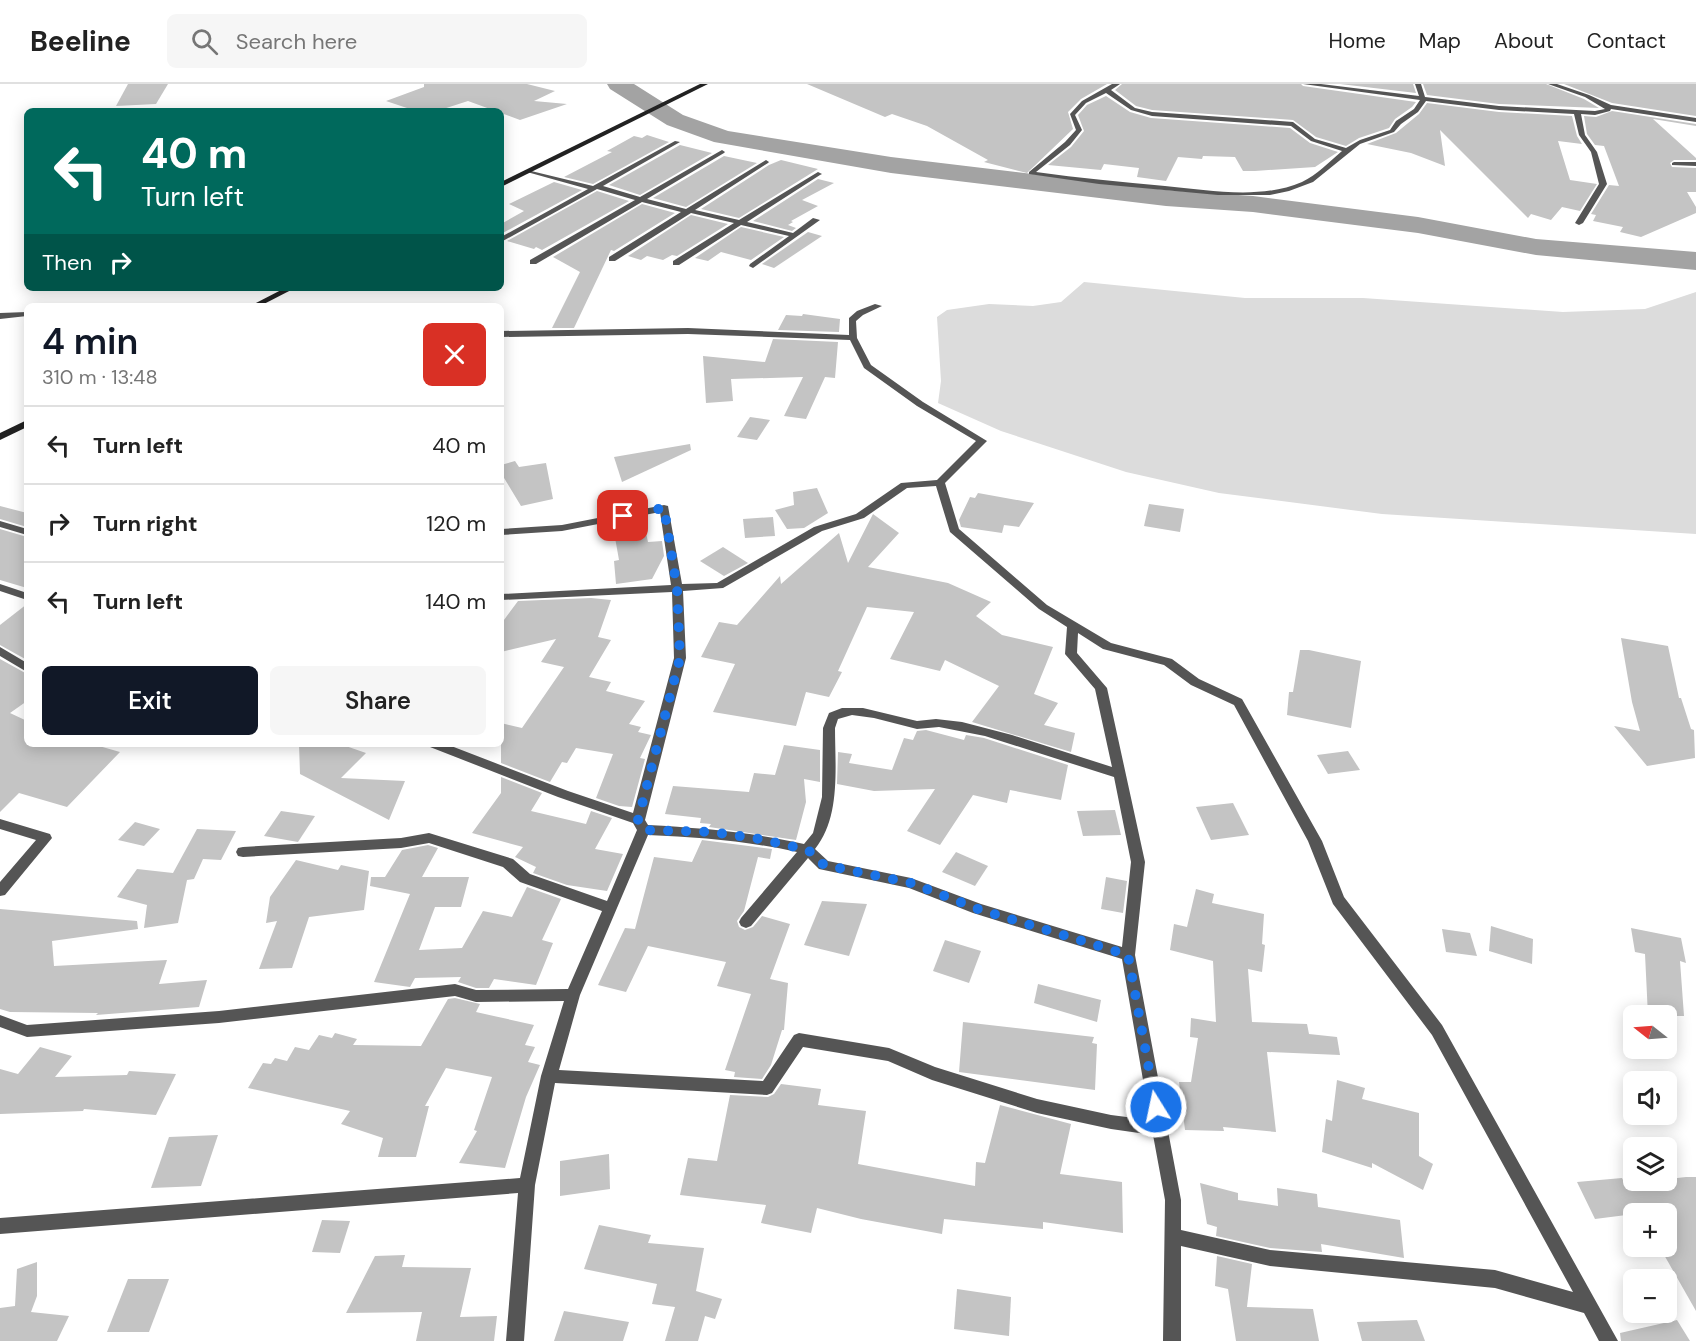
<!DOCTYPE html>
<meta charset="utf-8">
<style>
body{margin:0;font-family:"DM Sans",sans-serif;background:#f6f6f6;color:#222;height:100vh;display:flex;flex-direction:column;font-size:22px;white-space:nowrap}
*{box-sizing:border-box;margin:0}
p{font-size:20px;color:#767676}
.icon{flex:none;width:33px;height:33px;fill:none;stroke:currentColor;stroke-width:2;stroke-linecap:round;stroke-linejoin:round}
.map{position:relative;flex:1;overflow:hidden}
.drawer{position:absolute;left:24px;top:219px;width:480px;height:444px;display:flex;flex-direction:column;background:#fff;border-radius:9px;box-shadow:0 3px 15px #0003}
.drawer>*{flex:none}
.top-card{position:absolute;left:24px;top:24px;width:480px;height:183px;border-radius:9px;box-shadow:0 3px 15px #0003;background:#00695c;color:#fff;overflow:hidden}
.needle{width:39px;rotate:287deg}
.tools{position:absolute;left:1623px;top:921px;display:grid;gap:12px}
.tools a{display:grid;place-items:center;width:54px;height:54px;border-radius:9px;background:#fff;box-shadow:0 3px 15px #0003;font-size:30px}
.pin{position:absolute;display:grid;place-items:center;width:51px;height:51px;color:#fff;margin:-26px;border-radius:12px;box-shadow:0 3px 9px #0006}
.me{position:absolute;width:66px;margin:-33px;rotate:350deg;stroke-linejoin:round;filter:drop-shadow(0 0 4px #0008)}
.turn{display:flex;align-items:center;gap:21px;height:126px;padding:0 18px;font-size:27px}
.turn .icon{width:78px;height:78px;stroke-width:2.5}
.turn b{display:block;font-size:42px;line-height:51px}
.then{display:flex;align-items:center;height:57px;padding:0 18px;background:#0003;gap:12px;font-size:22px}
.round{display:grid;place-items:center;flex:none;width:63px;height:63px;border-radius:9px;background:#f6f6f6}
.overview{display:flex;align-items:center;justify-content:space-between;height:102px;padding:0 18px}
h1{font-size:36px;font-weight:600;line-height:45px;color:#111827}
.action{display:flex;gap:12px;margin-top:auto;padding:12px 18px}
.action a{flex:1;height:69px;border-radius:9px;background:#111827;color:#fff;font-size:24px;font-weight:600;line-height:69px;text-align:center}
.action a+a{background:#f6f6f6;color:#222}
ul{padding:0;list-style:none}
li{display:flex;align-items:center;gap:18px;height:78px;padding:0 18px;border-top:2px solid #e0e0e0}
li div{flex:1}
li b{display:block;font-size:22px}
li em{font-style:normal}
header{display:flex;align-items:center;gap:36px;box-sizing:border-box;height:84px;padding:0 30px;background:#fff;border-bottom:2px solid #e0e0e0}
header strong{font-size:28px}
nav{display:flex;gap:33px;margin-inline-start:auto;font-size:21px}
.search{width:420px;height:54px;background:#f6f6f6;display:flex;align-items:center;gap:15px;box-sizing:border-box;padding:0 21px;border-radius:9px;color:#767676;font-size:22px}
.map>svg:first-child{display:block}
.green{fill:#dcdcdc}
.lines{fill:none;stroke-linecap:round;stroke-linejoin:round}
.river{fill:#a3a3a3;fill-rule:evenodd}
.building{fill:#c4c4c4}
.street{fill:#555;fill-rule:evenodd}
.secondary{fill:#222;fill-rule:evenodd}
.route{stroke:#1a73e8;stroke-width:10;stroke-dasharray:0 18}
</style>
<header>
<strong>Beeline</strong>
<div class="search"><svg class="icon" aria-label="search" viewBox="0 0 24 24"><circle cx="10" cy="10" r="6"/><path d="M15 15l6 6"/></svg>Search here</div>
<nav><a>Home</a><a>Map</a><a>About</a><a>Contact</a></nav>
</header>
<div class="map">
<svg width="1696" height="1257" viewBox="0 0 1696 1257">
<rect width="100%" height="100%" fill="#fff"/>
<polygon class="green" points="1084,198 1245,214 1363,214 1563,228 1645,225 1696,208 1696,450 1382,430 1219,409 1126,388 1001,347 938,319 941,297 937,233 947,226 989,220 1033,222 1061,218"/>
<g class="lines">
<polygon class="river" points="607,0 634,0 683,31 728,47 891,73 1166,106 1253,112 1418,133 1536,155 1696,168 1696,186 1536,171 1418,149 1253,128 1166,122 891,89 714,58 667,41 610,5"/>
</g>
<g class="building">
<polygon points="128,0 168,0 156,20 116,22"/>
<polygon points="424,0 527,0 555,7 534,17 567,20 520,36 468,17 437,27 416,27 386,17 424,3"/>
<polygon points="807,0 1107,0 1081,15 1068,28 1073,45 1027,89 984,78 988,76 927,42 892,30 885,33"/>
<polygon points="1122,0 1301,0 1303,2 1416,18 1412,23 1395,35 1389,44 1359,54 1346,62 1316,53 1293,36 1152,26 1136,22 1115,6"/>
<polygon points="1340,0 1413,0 1416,9"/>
<polygon points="1423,0 1546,0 1584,15 1599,24 1499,20 1427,11"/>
<polygon points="1564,0 1696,0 1696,32 1612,19"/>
<polygon points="1106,12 1130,28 1151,34 1290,44 1310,59 1338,68 1315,83 1255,87 1243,87 1235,73 1203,72 1202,75 1178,73 1166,97 1137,93 1139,84 1104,80 1101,86 1048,81 1071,63 1084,47 1078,31 1087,21"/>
<polygon points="1427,19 1499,28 1572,32 1577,52 1582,60 1558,57 1570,96 1597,100 1580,127 1562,123 1551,136 1531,130 1528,134 1440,46 1445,82 1411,69 1367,60 1396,49 1419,30"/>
<polygon points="1612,27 1696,40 1696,42 1653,35 1696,74 1696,76 1674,76 1670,79 1672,83 1696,84 1696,108 1687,108 1696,123 1696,129 1641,153 1620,148 1623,143 1593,137 1596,131 1591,130 1609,101 1619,102 1604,62 1595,61 1587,50 1584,32 1596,33"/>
<polygon points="647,51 669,58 593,100 564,93 612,68 607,67 634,52 642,54"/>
<polygon points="680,61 712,69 640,111 609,101"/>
<polygon points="724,72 757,79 686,123 653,114"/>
<polygon points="781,76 818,85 739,134 701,125 769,81"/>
<polygon points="818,95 834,99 802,116 818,122 791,137 793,138 788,141 796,144 792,147 753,137"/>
<polygon points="554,98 582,106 501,150 501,140 524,127 509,120"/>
<polygon points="597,107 629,117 542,166 536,163 534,165 507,157"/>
<polygon points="642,120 675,129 614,167 611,166 574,244 552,244 580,188 553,173"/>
<polygon points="691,131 728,140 677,172 672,171 663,176 647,172 641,176 628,172"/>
<polygon points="741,143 784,153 751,176 721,168 708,177 695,174"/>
<polygon points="808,148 822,152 774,184 762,180"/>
<polygon points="803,230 840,235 839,248 778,246 786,231 802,232"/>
<polygon points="773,255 838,258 835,294 825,293 806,335 784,332 803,293 731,295 733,317 706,319 703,272 765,278"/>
<polygon points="750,333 770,336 757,356 737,353"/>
<polygon points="690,360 691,366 622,398 614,373"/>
<polygon points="515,377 519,383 546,379 553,415 521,422 501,389 501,381"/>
<polygon points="817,404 828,429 804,444 787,445 775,426 794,421 793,408"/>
<polygon points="978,409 1034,419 1019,443 1004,441 1002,449 961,443 959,436 970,413 975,414"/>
<polygon points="1149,420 1184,425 1180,448 1144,442"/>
<polygon points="0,422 27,429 27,443 0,435"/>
<polygon points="873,430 899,449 868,483 948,499 991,518 976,532 1002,551 1053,563 1034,610 1058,619 1044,641 1075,649 1071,668 972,638 999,602 945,576 940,587 890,575 914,528 867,523 838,587 842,588 829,613 806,608 796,642 713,628 735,580 701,573 719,538 737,541 780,492 781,500 839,449 848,479"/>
<polygon points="773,433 775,452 745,454 743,435"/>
<polygon points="645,444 648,458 662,457 664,472 652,495 616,500 614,477 619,476 614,448"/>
<polygon points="0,445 27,453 27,504 0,496"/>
<polygon points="723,463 748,479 724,492 700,477"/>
<polygon points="591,514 611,516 598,553 611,556 589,593 611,598 606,607 645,617 629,640 641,643 638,648 651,651 640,674 645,675 632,723 619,722 596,714 613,670 576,664 567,679 562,678 550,698 501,679 501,639 522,644 564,583 541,578 556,555 501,568 501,540 518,517"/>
<polygon points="27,520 27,576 0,561 0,541"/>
<polygon points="1621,554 1668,562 1679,614 1681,614 1691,645 1694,646 1695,674 1647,682 1614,642 1640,647 1632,618"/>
<polygon points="1300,566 1309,566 1361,577 1351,644 1287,631 1289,608 1293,608"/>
<polygon points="0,575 27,590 27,617 10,629 27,637 27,660 92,660 120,668 67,723 19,709 0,728"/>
<polygon points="926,646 964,656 966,651 984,654 1068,681 1061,716 1010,706 1007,719 973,711 940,761 907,747 935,705 874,707 837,700 838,668 852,670 849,679 892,686 904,654 913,656 917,647"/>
<polygon points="299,660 340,660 366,669 341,694 405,697 389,736 300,690"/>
<polygon points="784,661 820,666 820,698 804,695 806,718 796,756 709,743 711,740 700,739 701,734 665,730 673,702 749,708 754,689 775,691"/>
<polygon points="1348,667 1360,686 1328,690 1317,671"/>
<polygon points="501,693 542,709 531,727 586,740 591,727 612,734 595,765 623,770 607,807 567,801 533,789 536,783 515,773 523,763 472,749 501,709"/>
<polygon points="1233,719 1249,751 1211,756 1196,723"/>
<polygon points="1115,726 1121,751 1083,752 1077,727"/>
<polygon points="281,727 315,732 298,758 264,752"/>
<polygon points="135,738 160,745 144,762 118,756"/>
<polygon points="197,745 236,747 221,776 203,775 194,795 187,796 178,839 144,844 147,821 117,813 137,785 173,789"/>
<polygon points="702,756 772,765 770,775 758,773 744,827 737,837 739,843 745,846 753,843 762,832 790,840 770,895 788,899 784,946 782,946 771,981 762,995 734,993 735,988 725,986 751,910 717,902 726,878 648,862 626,908 598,901 625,844 635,845 654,773 692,778"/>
<polygon points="428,761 438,764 422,793 469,793 461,823 435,823 419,866 462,864 483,827 512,833 527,803 561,815 542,856 553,859 536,901 494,895 489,904 476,904 458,898 461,893 415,894 410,903 374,898 410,810 370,802 371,793 385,793 402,766"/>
<polygon points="956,768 988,782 975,802 942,788"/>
<polygon points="296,776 338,786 341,781 369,787 364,826 309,833 292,884 259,885 277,837 266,839 270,813"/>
<polygon points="1106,793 1127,797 1123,829 1101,825"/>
<polygon points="1196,805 1214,810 1212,819 1264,830 1262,860 1265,861 1262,888 1248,885 1252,938 1307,940 1309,950 1337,953 1340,971 1267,968 1276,1048 1223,1043 1224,1047 1185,1046 1179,998 1191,998 1198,954 1190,953 1191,934 1216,938 1213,877 1170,866 1174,840 1187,843"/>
<polygon points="822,817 867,820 849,872 804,861"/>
<polygon points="0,825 137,837 138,845 52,857 54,882 167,876 159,900 207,896 199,923 96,931 98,929 10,928 0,925"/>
<polygon points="1491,842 1533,855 1532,880 1489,867"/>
<polygon points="1631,844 1681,854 1686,879 1680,877 1684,932 1648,932 1645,870 1635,868"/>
<polygon points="1442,845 1470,849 1477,872 1446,868"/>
<polygon points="945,856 981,867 969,899 933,887"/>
<polygon points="1038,900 1101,916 1097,938 1034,919"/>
<polygon points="455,914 480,920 476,928 534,941 525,961 535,963 528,978 540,981 526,1013 505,1084 459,1079 477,1047 474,1046 492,993 446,984 425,1022 429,1022 416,1073 378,1073 383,1054 341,1040 350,1027 248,1004 263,979 271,980 275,974 287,977 295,963 309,966 319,951 332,954 335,949 357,955 353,961 421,962 448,915"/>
<polygon points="963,938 1094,953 1092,959 1097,960 1095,1006 959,988"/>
<polygon points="40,963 72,972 55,993 127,991 129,987 176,990 156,1031 84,1025 83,1027 0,1030 0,985 18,990"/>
<polygon points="1337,996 1365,1004 1362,1015 1419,1029 1419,1072 1433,1080 1423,1106 1372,1079 1372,1084 1322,1068 1326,1035 1332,1037"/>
<polygon points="781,1000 821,1005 818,1021 866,1027 858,1080 975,1102 976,1078 985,1079 1000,1021 1071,1040 1060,1090 1122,1098 1123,1149 1043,1138 1043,1145 944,1135 942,1150 861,1135 817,1124 811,1149 761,1139 766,1121 680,1111 688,1074 717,1077 730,1011 768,1013 774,1010"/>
<polygon points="218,1051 201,1102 151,1104 169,1053"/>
<polygon points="609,1070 610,1105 560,1112 560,1077"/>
<polygon points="1686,1093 1696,1093 1696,1227 1659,1162 1666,1162 1666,1130 1634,1130 1595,1135 1577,1098 1622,1094 1625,1100"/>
<polygon points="1200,1099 1238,1109 1238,1116 1278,1122 1277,1104 1317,1110 1318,1123 1400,1136 1404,1174 1321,1160 1322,1168 1270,1164 1216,1152 1217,1143 1207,1140"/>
<polygon points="322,1136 350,1137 340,1169 312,1168"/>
<polygon points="599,1141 651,1151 648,1159 704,1164 696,1207 722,1215 715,1235 705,1232 698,1257 665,1257 675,1223 652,1220 657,1200 584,1185"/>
<polygon points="405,1171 402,1183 471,1184 460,1233 497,1232 494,1257 416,1257 422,1228 346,1229 375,1172"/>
<polygon points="1217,1172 1252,1180 1247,1223 1313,1225 1319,1257 1236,1257 1228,1205 1215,1202"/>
<polygon points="37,1178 37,1212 31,1228 69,1232 57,1257 0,1257 0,1224 15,1222 17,1185"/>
<polygon points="128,1195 169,1195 149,1248 107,1248"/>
<polygon points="957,1205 1011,1213 1009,1252 954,1245"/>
<polygon points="564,1227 629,1238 623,1257 554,1257"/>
<polygon points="1417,1236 1425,1257 1362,1257 1357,1238"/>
<polygon points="1677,1236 1690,1257 1621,1257 1620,1249"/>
</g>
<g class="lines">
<g class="street">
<path d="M1112 0H1120L1111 6 1135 24 1152 28 1293 38 1315 55 1346 64 1360 56 1390 46 1396 37 1414 25 1420 16 1303 0H1321L1419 12 1415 0H1421L1425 13 1499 22 1595 27 1605 25 1585 13 1548 0H1557L1589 11 1611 21 1696 34V38L1611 25 1610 27 1595 31 1581 30 1585 51 1597 68 1607 100 1583 139 1579 141 1575 139 1599 100 1591 68 1579 51 1574 30 1499 26 1426 17 1418 28 1401 40 1394 48 1360 60 1313 98 1289 107 1270 111H1218L1099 100 1029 90V88L1065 58 1076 46 1070 30 1082 17ZM1106 9 1131 26 1152 32 1291 42 1311 57 1342 67C1329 78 1317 91 1302 98 1260 116 1209 106 1165 102 1122 98 1079 94 1036 88L1070 61 1082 46 1075 31 1086 19Z"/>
<polygon points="675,57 680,58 603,102 640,113 722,66 725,68 724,69 647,115 686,125 766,76 769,78 768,79 695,126 739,136 818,88 822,90 820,91 747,138 793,149 813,134 820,136 753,184 749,182 750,180 789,152 741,141 679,181 673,181 673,177 734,139 691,129 615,177 609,177 609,173 681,128 642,118 536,180 530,180 530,176 635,116 597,105 501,158 501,153 588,105 527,88 527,86 593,102"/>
<polygon points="1674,78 1696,78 1696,82 1672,81 1672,79"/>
<path d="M875 220 882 222 863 231 856 237 857 254 871 281 923 318 987 357 945 399 959 445 1047 521 1111 559 1172 575 1199 595 1242 615 1322 757 1344 813 1442 941 1618 1257H1599L1584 1229 1495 1204 1270 1182 1181 1162V1257H1163L1165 1116 1153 1051 1111 1045 1037 1029 932 996 888 977 803 963 772 1009 767 1011 555 999 535 1101 524 1257H506L518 1109 0 1150V1134L520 1094 541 992 564 917 476 918 455 912 219 939 27 953 0 943V931L27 941 219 927 455 900 476 906 568 905 602 827 520 798 503 783 429 759 401 764 243 773 238 772 236 768 238 764 243 763 401 754 429 749 513 775 530 790 607 817 637 746 633 739 558 713 430 663 428 660H446L568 707 633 729 674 574 672 508 501 516V510L671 501 660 428 562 447 501 451V445L562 441 664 421 668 422 682 500 717 499 814 443 856 430 901 399 937 396 976 357 917 322 864 284 850 256 688 250 501 253V247L688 244 849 251V234L857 227ZM936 402 950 448 1039 525 1067 543 1065 570 1095 605 1112 683 1012 651 962 638 936 635 917 637 863 624H842L829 629 823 644 822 713 813 749 804 760C752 748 701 744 648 741L645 736 686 574 683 507 723 504 822 447 864 434 907 404ZM1078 549 1103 565 1164 581 1191 601 1234 621 1308 757 1333 820 1432 951 1573 1208 1495 1186 1270 1166 1181 1146V1116L1135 871 1145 778 1107 604 1077 569ZM852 631 874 634 917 645 939 643 985 652 1114 693 1131 778 1122 863 981 820 911 794 828 777 815 765C841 733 835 683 835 644L838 635ZM648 751C699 753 747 757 797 768L741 834 739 838 741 842 746 844 751 842 808 774 819 785 909 804 973 829 1122 875 1150 1036 1111 1031 1037 1015 935 983 889 964 799 949 794 951 763 997 559 986 580 911Z"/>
<polygon points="27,228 27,232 0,235 0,229"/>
<polygon points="0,437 27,445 27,451 0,443"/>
<polygon points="0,500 27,509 27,516 0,507"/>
<polygon points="0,563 27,579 27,588 0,572"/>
<polygon points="0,735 50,750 52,754 5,811 0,812 0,798 36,756 0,745"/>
</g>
<g class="secondary">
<polygon points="700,0 708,0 501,103 501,98"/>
<polygon points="285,204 295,204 260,222 250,222"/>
<polygon points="27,336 27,343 0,356 0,349"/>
</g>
</g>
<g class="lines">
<polyline class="route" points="623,432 664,424 677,504 680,574 638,736 644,746 711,748 760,755 808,766 824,781 911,799 978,825 1128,871 1156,1023"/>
</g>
</svg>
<div class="tools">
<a><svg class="needle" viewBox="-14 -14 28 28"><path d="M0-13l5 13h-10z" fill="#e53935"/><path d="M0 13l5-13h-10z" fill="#767676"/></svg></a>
<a><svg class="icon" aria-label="sound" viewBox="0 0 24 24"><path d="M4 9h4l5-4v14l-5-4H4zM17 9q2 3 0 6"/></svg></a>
<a><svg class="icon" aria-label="layers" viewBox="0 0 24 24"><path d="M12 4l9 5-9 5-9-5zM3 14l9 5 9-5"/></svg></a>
<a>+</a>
<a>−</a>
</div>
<div class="pin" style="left:623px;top:432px;background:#d93025"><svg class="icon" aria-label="arrive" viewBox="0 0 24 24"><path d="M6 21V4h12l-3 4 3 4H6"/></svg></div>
<svg class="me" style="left:1156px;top:1023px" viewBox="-20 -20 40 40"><circle r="17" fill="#1a73e8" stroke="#fff" stroke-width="3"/><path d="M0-11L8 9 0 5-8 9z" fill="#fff"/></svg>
<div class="top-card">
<div class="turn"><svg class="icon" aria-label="left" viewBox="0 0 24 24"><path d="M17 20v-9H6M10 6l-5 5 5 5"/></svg><div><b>40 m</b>Turn left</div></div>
<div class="then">Then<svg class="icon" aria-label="right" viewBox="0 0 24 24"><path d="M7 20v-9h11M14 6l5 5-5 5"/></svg></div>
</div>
<section class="drawer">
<div class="overview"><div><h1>4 min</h1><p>310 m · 13:48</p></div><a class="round" style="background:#d93025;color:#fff"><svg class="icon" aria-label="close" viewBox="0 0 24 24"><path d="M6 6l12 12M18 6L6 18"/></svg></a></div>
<ul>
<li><svg class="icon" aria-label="left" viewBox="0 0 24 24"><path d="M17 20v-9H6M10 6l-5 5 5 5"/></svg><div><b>Turn left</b></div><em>40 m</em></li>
<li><svg class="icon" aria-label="right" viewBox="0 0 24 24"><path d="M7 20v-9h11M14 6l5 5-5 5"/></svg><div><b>Turn right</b></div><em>120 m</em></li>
<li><svg class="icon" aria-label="left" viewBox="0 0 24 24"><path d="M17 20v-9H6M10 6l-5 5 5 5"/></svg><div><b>Turn left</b></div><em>140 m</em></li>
</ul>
<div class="action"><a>Exit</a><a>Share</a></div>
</section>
</div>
